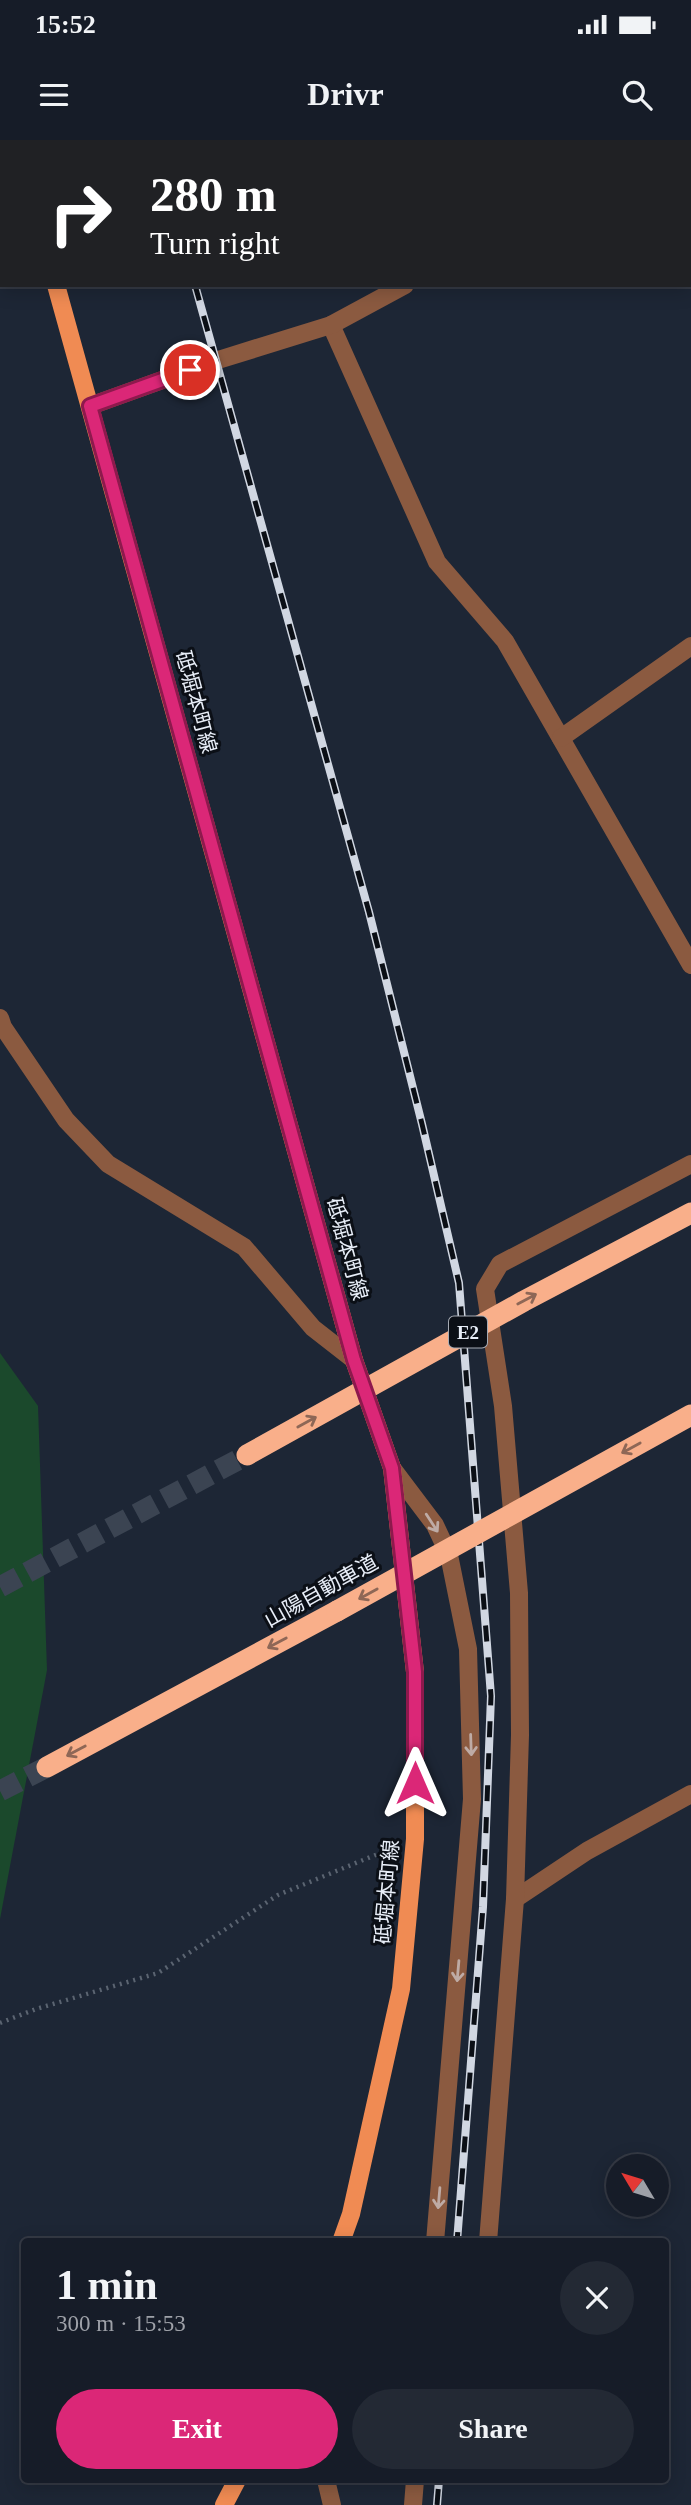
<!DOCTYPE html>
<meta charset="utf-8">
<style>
body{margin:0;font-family:"Times New Roman","Noto Sans JP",serif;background:#232934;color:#f1f3f6;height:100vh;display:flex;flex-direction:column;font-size:26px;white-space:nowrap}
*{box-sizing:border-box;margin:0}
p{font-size:23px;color:#9ea1a8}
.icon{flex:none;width:38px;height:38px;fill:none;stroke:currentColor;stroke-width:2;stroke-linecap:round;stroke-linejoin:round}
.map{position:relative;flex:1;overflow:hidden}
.side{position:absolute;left:21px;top:2098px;width:648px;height:245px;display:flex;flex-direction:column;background:#161c28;border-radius:7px;box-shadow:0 4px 18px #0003,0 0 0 2px #353a45}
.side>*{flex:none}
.banner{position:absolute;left:0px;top:0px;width:691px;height:147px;box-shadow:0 4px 18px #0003,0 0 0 2px #353a45;background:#202124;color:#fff;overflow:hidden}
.needle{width:46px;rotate:308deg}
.buttons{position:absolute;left:606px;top:2014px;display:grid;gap:14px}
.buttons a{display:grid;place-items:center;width:63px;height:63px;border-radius:50%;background:#161c28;box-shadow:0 4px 18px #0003,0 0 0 2px #353a45;font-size:35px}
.pin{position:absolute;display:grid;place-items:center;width:60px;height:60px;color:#fff;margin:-30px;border:4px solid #fff;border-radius:50%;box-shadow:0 2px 7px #0007}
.me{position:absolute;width:77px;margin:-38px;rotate:0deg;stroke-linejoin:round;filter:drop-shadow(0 0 5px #0008)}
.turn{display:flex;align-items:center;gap:24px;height:147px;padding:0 35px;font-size:32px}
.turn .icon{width:91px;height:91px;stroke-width:2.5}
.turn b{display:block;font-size:49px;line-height:60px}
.round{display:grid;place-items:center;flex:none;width:74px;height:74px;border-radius:37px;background:#232934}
.head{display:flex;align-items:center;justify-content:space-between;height:119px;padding:0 35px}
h1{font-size:42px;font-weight:800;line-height:52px}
.action{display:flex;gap:14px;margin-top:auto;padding:14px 35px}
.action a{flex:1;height:80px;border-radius:42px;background:#db2777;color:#fff;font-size:28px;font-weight:800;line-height:80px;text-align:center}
.action a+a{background:#232934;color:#f1f3f6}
.status{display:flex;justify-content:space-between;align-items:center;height:49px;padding:0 35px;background:#161c28;direction:ltr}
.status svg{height:19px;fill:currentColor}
header{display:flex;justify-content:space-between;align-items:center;height:91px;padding:0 35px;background:#161c28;font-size:32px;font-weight:800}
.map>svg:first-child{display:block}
.green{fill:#1b492c}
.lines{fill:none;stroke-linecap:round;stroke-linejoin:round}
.highway-tunnel{stroke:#3b4452;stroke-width:21;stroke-dasharray:21 10;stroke-linecap:butt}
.path{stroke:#5b6471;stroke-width:4.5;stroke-dasharray:2 5;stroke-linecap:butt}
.minor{stroke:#8b5a40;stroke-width:18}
.major{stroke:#f08b53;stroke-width:18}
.highway{stroke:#f9af8a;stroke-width:21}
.rail-casing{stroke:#d1d7e2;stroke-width:8}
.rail{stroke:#0b0f16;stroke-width:5;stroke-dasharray:16;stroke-linecap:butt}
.highway-bridge{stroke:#f9af8a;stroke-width:21}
.oneway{stroke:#8e6756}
.oneway2{stroke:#beaba5}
.route-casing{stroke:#8e194d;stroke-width:18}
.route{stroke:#db2777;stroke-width:12}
.labels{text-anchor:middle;stroke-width:6;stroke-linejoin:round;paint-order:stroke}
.shield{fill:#0b0f16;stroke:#a6abb4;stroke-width:2}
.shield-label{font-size:19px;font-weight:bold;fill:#e8eef8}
.street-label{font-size:21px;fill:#e8eef8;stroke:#0b0f16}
</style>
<div class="status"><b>15:52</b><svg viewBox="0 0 49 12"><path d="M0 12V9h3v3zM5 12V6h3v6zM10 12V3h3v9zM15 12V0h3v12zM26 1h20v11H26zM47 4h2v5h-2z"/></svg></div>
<header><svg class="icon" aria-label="menu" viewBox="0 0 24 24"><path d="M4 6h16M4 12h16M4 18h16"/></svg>Drivr<svg class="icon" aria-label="search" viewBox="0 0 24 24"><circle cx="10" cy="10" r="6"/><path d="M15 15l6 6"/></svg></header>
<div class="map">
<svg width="691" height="2365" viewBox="0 0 691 2365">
<rect width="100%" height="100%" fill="#1d2635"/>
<polygon class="green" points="0,1213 38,1266 47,1530 0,1779"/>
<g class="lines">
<g class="highway-tunnel">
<polyline points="0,1447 247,1315"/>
<polyline points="0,1651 47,1627"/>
</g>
<polyline class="path" points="0,1883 36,1869 158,1833 278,1755 390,1709"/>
<g class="minor">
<polyline points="396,0 397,2"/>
<polyline points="570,0 571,2"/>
<polyline points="668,2 671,0"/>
<polyline points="690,85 691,87"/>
<polyline points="331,185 437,422 505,501 691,825"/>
<polyline points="90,266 215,221 331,185 405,145"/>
<polyline points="561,598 691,506"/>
<polyline points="0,878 3,887 66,980 108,1024 244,1107 313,1188 354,1220"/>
<polyline points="392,1328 435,1385 449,1415 468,1509 472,1659 435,2102"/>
<polyline points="515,1759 587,1711 691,1654"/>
<polyline points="488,2102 515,1759 520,1595 519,1453 503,1266 485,1149 500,1124 691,1024"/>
<polyline points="326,2340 332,2365"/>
<polyline points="413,2365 415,2340"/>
</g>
<g class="major">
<polyline points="14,0 15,2"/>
<polyline points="56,145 354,1220 392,1328 415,1532 415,1699 401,1849 351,2074 341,2102"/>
<polyline points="224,2365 237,2340"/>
</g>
<polyline class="highway" points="47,1627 337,1471"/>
<g class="rail-casing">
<g id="rail">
<polyline points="155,0 156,2"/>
<polyline points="195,145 369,772 422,984 459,1143 491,1556 483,1767 457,2102"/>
<polyline points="437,2365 439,2340"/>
</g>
</g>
<use href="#rail" class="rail"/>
<g class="highway-bridge">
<polyline points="247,1315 524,1161 691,1073"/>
<polyline points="337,1471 691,1275"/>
</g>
</g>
<defs><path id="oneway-shaft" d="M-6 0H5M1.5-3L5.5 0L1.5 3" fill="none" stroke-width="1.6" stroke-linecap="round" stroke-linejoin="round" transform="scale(1.75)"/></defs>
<g class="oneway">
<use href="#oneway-shaft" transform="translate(527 1159) rotate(-28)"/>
<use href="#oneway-shaft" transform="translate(307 1282) rotate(-29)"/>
<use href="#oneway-shaft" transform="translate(631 1308) rotate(151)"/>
<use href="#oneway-shaft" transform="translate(368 1454) rotate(151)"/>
<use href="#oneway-shaft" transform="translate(277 1503) rotate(152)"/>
<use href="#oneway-shaft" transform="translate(76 1611) rotate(152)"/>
</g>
<g class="oneway2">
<use href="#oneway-shaft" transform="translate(432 1383) rotate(57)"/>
<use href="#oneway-shaft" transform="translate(471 1605) rotate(88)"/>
<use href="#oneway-shaft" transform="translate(458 1831) rotate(95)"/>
<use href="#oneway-shaft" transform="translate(439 2058) rotate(95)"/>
</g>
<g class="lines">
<g class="route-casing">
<polyline id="route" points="190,230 90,266 354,1220 392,1328 415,1532 415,1643"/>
</g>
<use href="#route" class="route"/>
</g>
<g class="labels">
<rect class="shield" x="449" y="1176.5" width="38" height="31" rx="5"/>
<g class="shield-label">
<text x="468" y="1199">E2</text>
</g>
<g class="street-label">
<text transform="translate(196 562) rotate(75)" y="7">砥堀本町線</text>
<text transform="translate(347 1109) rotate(75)" y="7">砥堀本町線</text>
<text transform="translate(321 1451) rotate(-29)" y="7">山陽自動車道</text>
<text transform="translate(387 1752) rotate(-85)" y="7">砥堀本町線</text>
</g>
</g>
</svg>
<div class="buttons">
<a><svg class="needle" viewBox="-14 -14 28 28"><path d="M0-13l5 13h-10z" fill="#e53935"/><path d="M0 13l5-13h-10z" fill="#9ea1a8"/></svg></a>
</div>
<div class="pin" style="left:190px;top:230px;background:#d93025"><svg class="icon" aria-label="arrive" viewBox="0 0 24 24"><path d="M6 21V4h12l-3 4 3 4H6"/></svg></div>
<svg class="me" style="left:415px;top:1643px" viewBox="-20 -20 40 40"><path d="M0-17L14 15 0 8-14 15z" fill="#db2777" stroke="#fff" stroke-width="4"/></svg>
<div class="banner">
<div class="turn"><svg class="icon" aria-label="right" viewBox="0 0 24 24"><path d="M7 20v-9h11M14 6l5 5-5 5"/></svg><div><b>280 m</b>Turn right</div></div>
</div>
<section class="side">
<div class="head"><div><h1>1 min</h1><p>300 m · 15:53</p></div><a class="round"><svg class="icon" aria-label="close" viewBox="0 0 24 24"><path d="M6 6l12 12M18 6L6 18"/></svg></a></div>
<div class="action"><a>Exit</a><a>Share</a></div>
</section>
</div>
